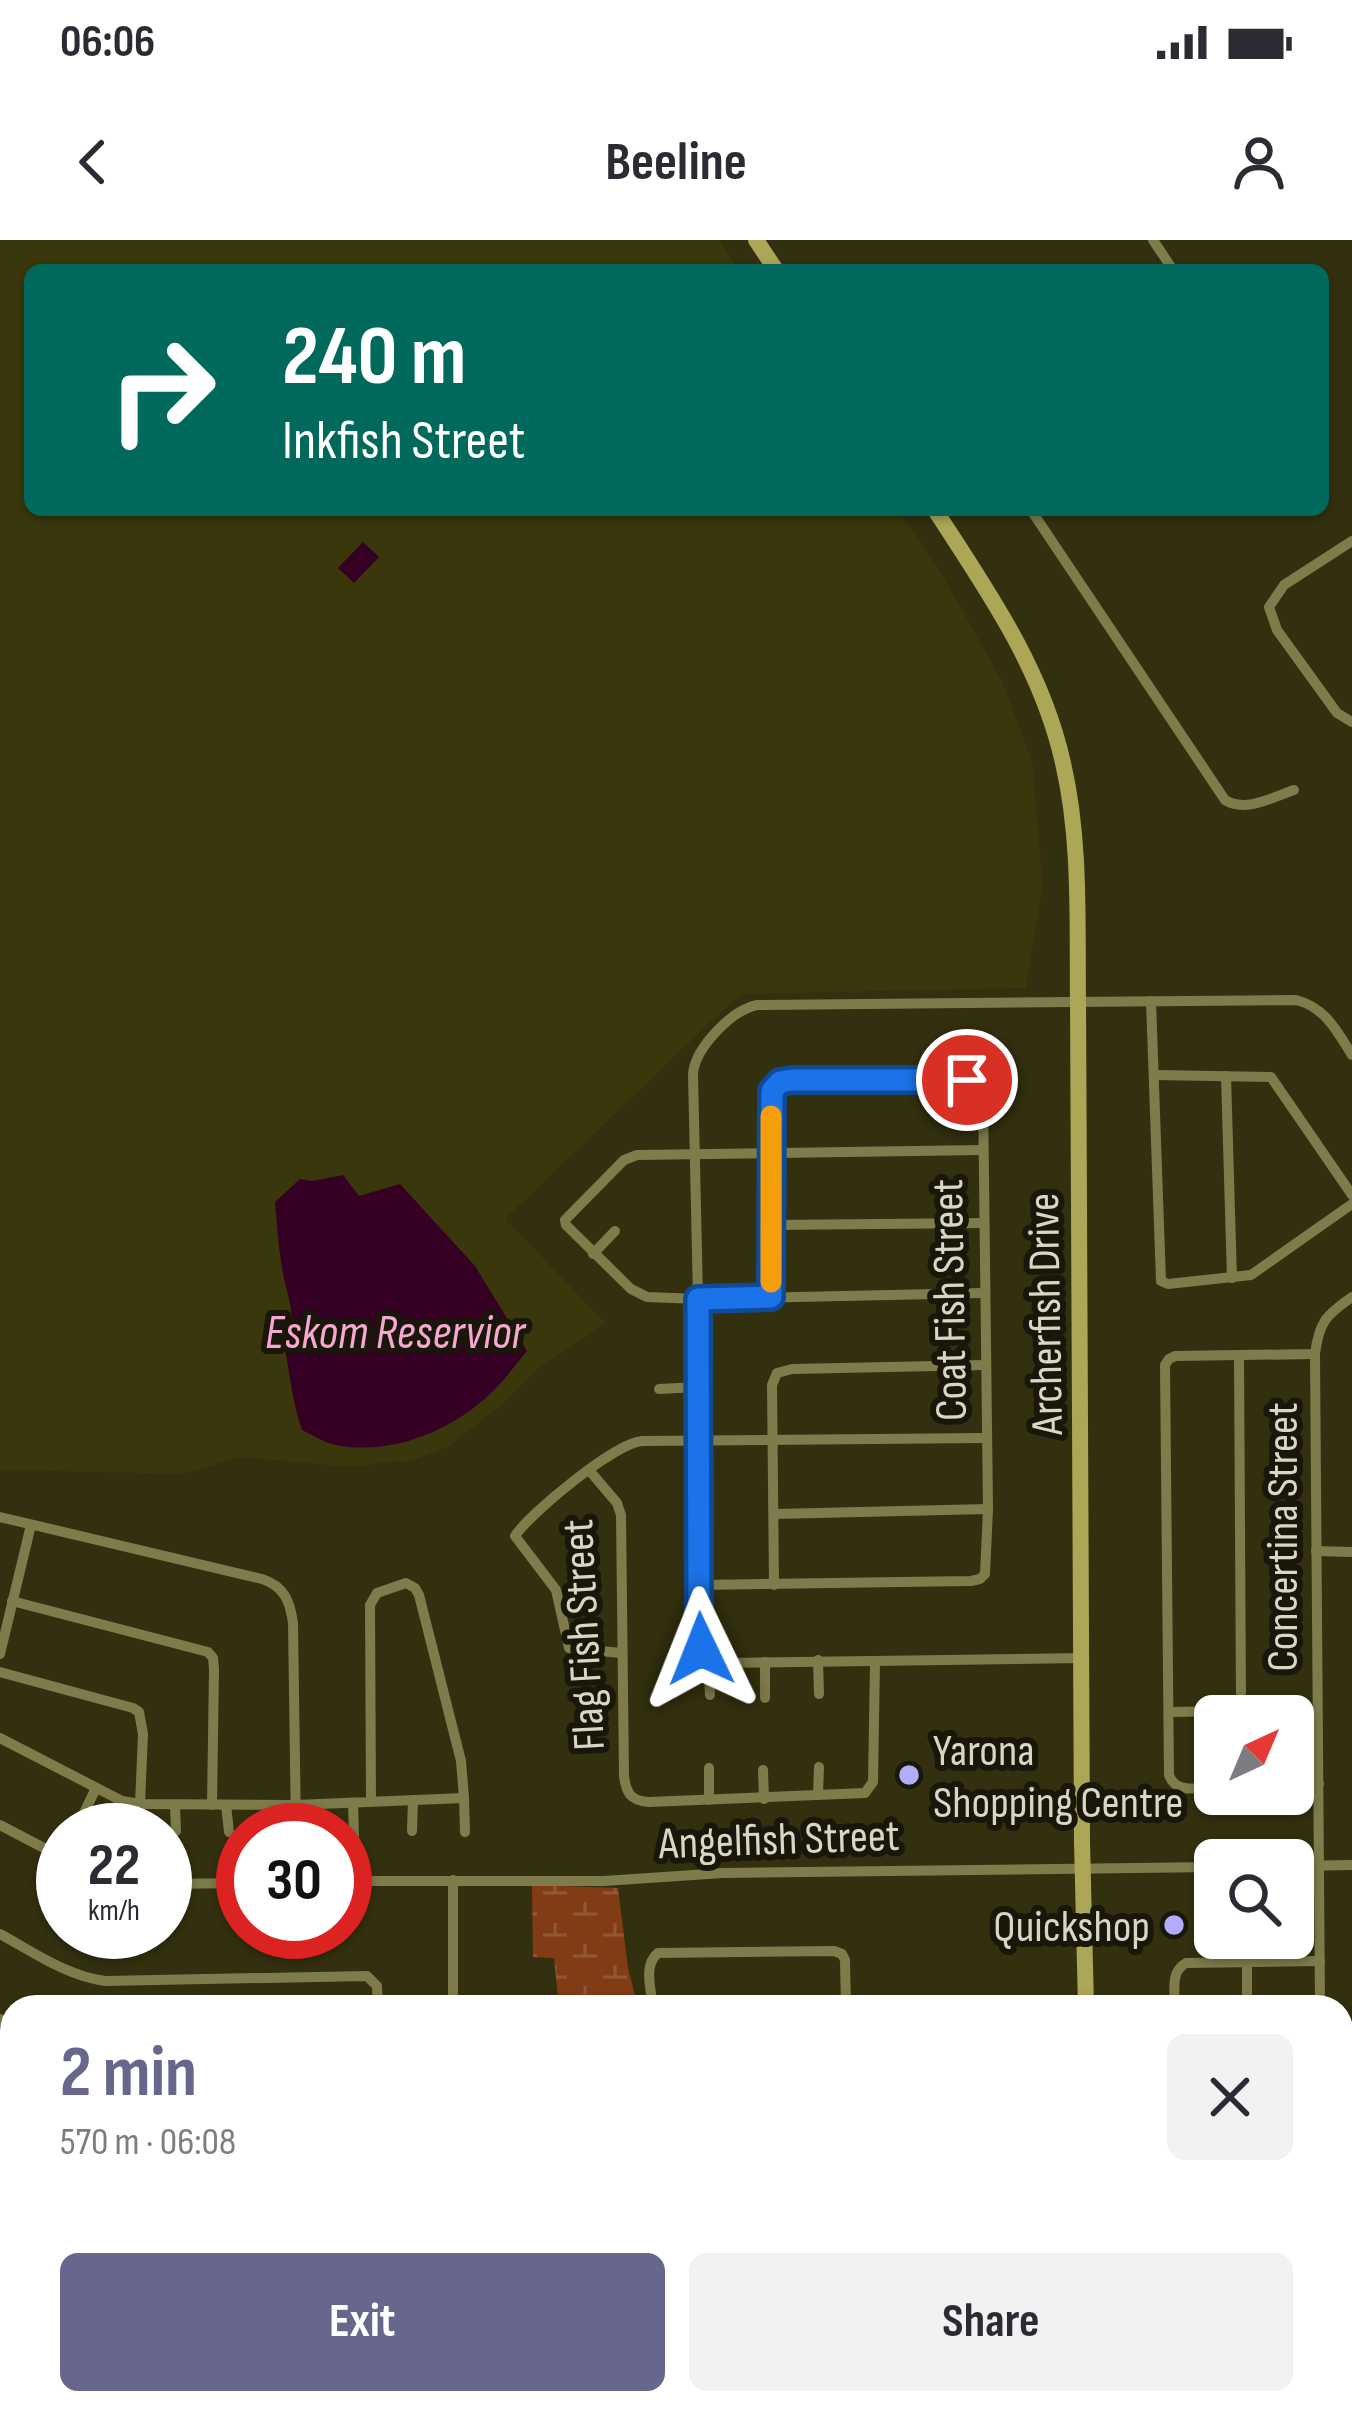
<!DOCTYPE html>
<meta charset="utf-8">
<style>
body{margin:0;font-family:"Sofia Sans Condensed",sans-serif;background:#f2f2f3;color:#2b2b33;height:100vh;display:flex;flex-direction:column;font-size:45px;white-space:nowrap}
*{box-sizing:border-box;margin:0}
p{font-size:39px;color:#7c7c81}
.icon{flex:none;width:66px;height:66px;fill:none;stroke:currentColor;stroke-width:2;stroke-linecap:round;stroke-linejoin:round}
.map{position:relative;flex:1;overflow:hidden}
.panel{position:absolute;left:0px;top:1755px;width:1353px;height:420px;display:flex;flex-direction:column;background:#fff;border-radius:36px 36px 0 0;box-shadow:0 3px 9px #0004}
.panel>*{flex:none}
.top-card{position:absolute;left:24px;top:24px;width:1305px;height:252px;border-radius:18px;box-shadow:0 3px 9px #0004;background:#00695c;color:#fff;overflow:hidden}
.needle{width:78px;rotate:44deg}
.tools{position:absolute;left:1194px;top:1455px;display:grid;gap:24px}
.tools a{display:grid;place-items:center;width:120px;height:120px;border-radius:18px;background:#fff;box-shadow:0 3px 9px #0004;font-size:60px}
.speed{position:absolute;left:36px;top:1563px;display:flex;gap:24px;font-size:60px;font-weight:700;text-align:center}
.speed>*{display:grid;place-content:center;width:156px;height:156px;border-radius:50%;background:#fff;box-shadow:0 3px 9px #0004;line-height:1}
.speed small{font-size:30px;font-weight:400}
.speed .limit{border:18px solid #d22;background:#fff;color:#111}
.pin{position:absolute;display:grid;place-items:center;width:102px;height:102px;color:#fff;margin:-51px;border:6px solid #fff;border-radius:50%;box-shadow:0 3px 12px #0007}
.me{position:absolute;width:132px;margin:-66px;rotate:358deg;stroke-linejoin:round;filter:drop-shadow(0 0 9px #0008)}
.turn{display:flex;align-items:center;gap:42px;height:252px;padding:0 60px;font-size:54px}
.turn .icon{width:156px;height:156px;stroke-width:2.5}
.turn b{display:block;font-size:84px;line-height:102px}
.round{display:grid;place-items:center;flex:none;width:126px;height:126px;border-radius:18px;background:#f2f2f3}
.headline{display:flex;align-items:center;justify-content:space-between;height:204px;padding:0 60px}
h1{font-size:72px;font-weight:700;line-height:90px;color:#67668d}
.primary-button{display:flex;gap:24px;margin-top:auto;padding:24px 60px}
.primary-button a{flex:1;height:138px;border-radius:18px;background:#67668d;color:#fff;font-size:48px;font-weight:700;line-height:138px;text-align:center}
.primary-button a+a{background:#f2f2f3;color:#2b2b33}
.status{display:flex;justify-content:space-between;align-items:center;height:84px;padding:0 60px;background:#fff;direction:ltr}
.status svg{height:33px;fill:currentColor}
header{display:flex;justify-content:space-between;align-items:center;height:156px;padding:0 60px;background:#fff;font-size:54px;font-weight:700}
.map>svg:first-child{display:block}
.built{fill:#39370b}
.wetland{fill:url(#wetland-marsh)}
.water{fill:#350023}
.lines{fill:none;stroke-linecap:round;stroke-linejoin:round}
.street{stroke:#7e7c4b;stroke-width:10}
.secondary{stroke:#aca756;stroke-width:16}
.route-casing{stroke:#114b97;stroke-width:30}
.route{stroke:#1a73e8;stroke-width:21}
.slow{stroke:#f59e0b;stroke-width:21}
.poi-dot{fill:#b1adfa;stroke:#181709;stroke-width:4.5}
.labels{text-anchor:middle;stroke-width:12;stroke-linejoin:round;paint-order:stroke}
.street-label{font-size:45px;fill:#d7d7c4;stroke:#181709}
.poi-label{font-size:45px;fill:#d7d7c4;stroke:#181709;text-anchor:start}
.water-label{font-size:48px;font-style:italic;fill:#f8a7d3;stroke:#181709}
</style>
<div class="status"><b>06:06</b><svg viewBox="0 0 49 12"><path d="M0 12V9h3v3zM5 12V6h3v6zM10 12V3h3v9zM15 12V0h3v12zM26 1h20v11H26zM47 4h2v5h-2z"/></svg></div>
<header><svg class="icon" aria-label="back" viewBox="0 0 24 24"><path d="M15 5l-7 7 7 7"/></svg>Beeline<svg class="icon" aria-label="person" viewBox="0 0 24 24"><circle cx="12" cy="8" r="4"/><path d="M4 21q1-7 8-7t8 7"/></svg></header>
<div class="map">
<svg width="1352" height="2175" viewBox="0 0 1352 2175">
<defs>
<pattern id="wetland-marsh" width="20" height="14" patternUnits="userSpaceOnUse" patternTransform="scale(3)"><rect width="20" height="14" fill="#813c16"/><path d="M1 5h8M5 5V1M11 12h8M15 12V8" fill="none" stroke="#925736"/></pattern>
</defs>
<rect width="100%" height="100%" fill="#32300e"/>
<polygon class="built" points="0,0 719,0 739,30 30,30 30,270 898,270 945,340 1001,439 1032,520 1043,646 1026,748 740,754 505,979 606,1083 543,1124 504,1163 449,1206 409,1222 395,1221 353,1227 240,1217 184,1234 0,1230"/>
<g class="wetland">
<polygon points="532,1645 618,1648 628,1728 638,1767 559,1767 554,1718 533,1717"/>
<polygon points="0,1828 12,1833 12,1897 0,1895"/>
<polygon points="641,2163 1078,2163 1078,2175 625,2175"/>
</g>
<g class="water">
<polygon points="363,302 379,317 354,343 338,328"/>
<path d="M343 935 359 956 400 944 475 1026 527 1111C515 1125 504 1141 490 1154 451 1191 391 1216 336 1205 325 1203 313 1195 302 1190 293 1165 290 1136 285 1109 301 1080 285 1053 281 1022 278 1003 277 982 275 962L300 939 312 941Z"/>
</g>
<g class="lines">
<g class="street">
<polyline points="1153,0 1173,30"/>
<path d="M1031 270 1225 560C1245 573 1273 557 1294 550"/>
<polyline points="1352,301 1284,345 1269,367 1277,390 1337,473 1352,482"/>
<polyline points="1151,761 1161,1041 1168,1044 1251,1035 1352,964"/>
<polyline points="1154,835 1271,837 1352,955"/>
<polyline points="1226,836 1232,1038"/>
<polyline points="982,910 637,915 624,920 565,980 566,985 631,1049 647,1057 698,1059 983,1053"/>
<polyline points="772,985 983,983"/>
<polyline points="593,1014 615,991"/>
<polyline points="659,1149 698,1147"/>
<path d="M589 1230 617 1263 621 1275 624 1536C626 1552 630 1561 649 1562L865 1553 873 1542 875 1421"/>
<polyline points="775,1274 988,1269"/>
<path d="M0 1277 262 1339C284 1346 290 1361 293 1383L296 1590"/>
<polyline points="1316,1311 1352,1312"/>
<polyline points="699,1345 971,1341 980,1339 985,1334 988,1269 983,854 979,845 967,840 792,840 777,844 771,856 771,1057"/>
<polyline points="774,1345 772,1145 777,1133 792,1129 985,1125"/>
<polyline points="12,1361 208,1412 213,1418 214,1429 212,1565"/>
<path d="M621 1413 569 1408 556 1350 515 1296C530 1273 615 1203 642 1201L985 1198"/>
<polyline points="0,1414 31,1285"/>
<path d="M1083 1418 724 1423C700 1421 701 1410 699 1389L698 1059 693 833C696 807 732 770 757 765L1296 760C1325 767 1337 791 1352 815"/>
<polyline points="708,1420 710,1455"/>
<polyline points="818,1420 819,1454"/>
<polyline points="0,1432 133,1468 139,1472 143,1494 140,1564"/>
<polyline points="765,1458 765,1422"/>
<polyline points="1169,1472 1229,1471 1237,1469 1241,1462 1239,1116"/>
<polyline points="0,1498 122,1561 140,1564 295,1565 464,1558 461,1521 419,1355 415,1348 406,1343 377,1353 370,1365 371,1561"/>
<polyline points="763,1530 764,1559"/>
<polyline points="1293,1545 1319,1544"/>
<path d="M1215 1547C1199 1548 1175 1554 1169 1535L1165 1125 1169 1119 1175 1116 1315 1114"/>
<polyline points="818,1555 819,1527"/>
<polyline points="464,1558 465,1592"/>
<polyline points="709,1560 709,1528"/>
<polyline points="353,1563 354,1596"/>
<polyline points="226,1565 229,1592"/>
<polyline points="175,1566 176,1591"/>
<polyline points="84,1573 96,1548"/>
<polyline points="0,1585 63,1618"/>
<polyline points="412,1591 413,1560"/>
<polyline points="1293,1626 1352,1625"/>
<polyline points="345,1641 604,1641 723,1633 1215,1627"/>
<polyline points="165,1644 243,1643"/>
<path d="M0 1694C33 1712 67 1736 105 1741L367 1736 377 1746 378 1767"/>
<polyline points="1247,1723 1247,1767"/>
<polyline points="453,1767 453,1640"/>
<path d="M653 1767C651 1749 643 1725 658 1713L834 1711 842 1714 845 1720 846 1767"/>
<path d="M1175 1767C1175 1750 1170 1732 1186 1723L1320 1721"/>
<path d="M1320 1767 1315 1114C1319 1082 1326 1075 1352 1057"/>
<polyline points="0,1779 12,1785"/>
<polyline points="0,1959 1,1957"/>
<polyline points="1341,1982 1352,1992"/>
<polyline points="0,1990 12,1993"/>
<polyline points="1341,2038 1352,2026"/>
<polyline points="0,2067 12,2082"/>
<polyline points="1341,2086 1352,2096"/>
<polyline points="0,2127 12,2116"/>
<polyline points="134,2163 146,2175"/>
<polyline points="240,2163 251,2175"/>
<polyline points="343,2163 355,2175"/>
<polyline points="458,2163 477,2170 494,2163"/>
<polyline points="1320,2163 1333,2175"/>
<path d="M380 2169C404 2171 435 2175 454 2163"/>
<polyline points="55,2175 67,2163"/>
<polyline points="543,2175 556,2163"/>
<polyline points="613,2175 626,2163"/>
</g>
<g class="secondary">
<polyline points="756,0 776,30"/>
<path d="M935 270C987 350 1042 428 1063 523 1081 600 1077 682 1078 761L1082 1601 1086 1767"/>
<polyline points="1091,2163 1091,2175"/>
</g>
</g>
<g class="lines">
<g class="route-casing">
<polyline id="route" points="701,1409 699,1389 698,1059 771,1057 772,851 780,842 792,840 967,840"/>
</g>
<use href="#route" class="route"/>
<polyline class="slow" points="771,876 771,1042"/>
</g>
<g class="poi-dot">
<circle cx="909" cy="1535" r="12"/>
<circle cx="1174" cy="1685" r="12"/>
</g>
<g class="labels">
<g class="street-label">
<text transform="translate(948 1060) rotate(-91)" y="16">Coat Fish Street</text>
<text transform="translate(1044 1074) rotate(-91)" y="16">Archerfish Drive</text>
<text transform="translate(1281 1297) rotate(-90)" y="16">Concertina Street</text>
<text transform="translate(582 1395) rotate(-93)" y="16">Flag Fish Street</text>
<text transform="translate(779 1598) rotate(-2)" y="16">Angelfish Street</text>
</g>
<g class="poi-label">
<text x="933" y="1525">Yarona<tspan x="933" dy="52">Shopping Centre</tspan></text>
<text x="1150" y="1701" text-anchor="end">Quickshop</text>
</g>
<g class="water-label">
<text x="395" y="1108">Eskom Reservior</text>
</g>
</g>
</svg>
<div class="tools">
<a><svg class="needle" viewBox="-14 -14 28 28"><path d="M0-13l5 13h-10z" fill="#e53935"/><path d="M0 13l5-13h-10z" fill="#7c7c81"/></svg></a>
<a><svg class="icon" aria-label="search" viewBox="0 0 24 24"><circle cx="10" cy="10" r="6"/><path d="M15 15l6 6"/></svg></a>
</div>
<div class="speed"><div>22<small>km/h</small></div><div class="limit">30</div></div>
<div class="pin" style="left:967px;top:840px;background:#d93025"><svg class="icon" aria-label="arrive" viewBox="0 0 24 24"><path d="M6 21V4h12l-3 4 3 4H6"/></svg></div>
<svg class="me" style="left:701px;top:1409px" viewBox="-20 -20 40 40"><path d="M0-17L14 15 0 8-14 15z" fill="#1a73e8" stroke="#fff" stroke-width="4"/></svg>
<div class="top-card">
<div class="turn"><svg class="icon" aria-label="right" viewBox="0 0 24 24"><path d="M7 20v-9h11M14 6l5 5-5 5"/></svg><div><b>240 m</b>Inkfish Street</div></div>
</div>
<section class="panel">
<div class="headline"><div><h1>2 min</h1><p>570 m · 06:08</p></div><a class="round"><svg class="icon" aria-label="close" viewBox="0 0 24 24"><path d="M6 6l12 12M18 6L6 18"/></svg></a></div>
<div class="primary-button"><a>Exit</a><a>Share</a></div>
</section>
</div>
